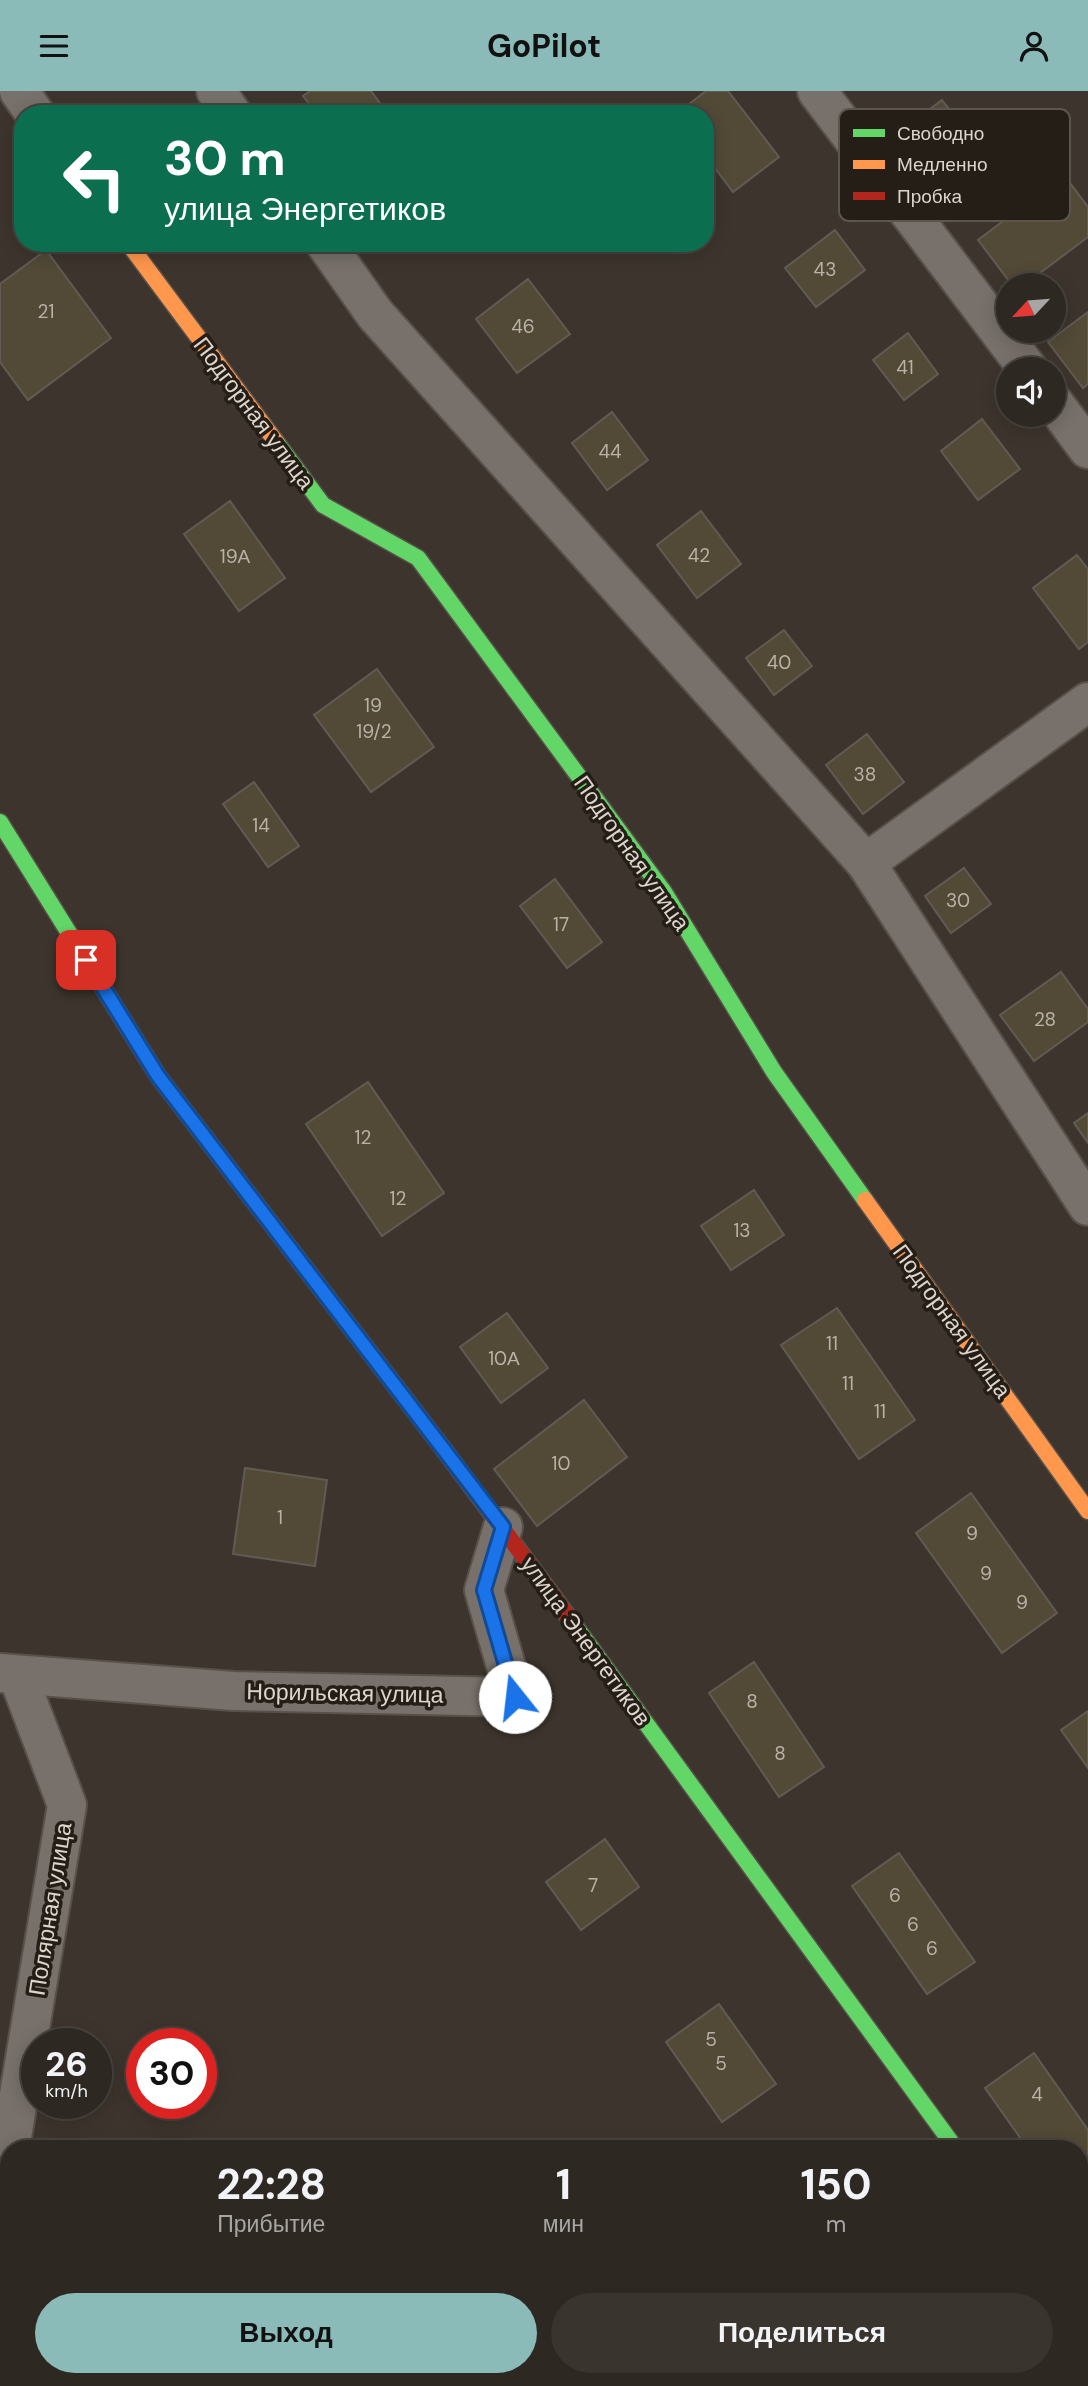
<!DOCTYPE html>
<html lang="ru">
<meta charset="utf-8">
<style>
body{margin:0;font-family:"DM Sans",sans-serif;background:#3a342f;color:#f1f3f6;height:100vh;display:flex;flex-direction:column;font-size:26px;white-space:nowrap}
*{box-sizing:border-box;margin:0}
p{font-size:23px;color:#a7a6a5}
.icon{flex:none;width:38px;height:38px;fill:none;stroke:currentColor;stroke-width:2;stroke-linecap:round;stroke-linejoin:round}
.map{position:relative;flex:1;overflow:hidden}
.details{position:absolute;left:0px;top:2049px;width:1088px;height:247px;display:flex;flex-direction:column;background:#2e2822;border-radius:28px 28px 0 0;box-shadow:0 4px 18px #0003,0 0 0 2px #494440}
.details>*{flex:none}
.top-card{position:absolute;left:14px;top:14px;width:700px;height:147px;border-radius:28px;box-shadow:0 4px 18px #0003,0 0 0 2px #494440;background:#0b6e4f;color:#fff;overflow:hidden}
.needle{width:46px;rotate:244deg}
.fabs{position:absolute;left:996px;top:182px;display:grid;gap:14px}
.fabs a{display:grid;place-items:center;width:70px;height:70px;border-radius:50%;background:#2e2822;box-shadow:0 4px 18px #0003,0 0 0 2px #494440;font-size:35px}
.speed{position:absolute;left:21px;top:1937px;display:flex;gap:14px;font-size:35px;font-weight:700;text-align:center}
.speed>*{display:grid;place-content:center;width:91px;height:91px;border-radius:50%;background:#2e2822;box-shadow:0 4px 18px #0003,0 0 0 2px #494440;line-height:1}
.speed small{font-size:18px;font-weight:400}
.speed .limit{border:10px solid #d22;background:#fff;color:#111}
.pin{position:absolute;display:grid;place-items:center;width:60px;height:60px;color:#fff;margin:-30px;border-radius:14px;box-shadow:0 4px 10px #0006}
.me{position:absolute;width:77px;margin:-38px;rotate:344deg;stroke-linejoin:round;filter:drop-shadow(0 0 5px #0008)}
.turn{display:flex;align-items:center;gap:24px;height:147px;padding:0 35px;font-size:32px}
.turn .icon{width:91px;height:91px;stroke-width:2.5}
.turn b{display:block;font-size:49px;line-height:60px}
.eta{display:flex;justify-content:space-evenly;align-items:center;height:119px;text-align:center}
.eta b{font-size:42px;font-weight:700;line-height:49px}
.button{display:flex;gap:14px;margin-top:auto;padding:14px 35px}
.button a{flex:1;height:80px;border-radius:42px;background:#8bbbb9;color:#111;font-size:28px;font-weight:700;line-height:80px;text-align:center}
.button a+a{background:#3a342f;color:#f1f3f6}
header{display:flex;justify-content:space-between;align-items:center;height:91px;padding:0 35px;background:#8bbbb9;color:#111;font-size:32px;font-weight:700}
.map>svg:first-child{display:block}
.building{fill:#524a37;stroke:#615b53;stroke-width:2}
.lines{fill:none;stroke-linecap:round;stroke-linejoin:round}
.street-casing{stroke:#58514a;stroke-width:42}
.fast-casing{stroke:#58514a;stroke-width:19}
.slow-casing{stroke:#58514a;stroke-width:19}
.jam-casing{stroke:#58514a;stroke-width:19}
.street{stroke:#78716b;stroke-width:38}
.fast{stroke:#63d668;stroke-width:16}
.slow{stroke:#ff974d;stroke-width:16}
.jam{stroke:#b3261e;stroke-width:16}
.route-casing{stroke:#114b97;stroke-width:18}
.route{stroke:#1a73e8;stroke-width:12}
.labels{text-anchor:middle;stroke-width:7;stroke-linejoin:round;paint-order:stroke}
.number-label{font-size:19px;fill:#bab2a7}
.street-label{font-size:23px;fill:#ddd5cc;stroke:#241e17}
.key{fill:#241e17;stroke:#5c554d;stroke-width:2}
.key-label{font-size:19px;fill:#ddd5cc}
</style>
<header><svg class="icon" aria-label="menu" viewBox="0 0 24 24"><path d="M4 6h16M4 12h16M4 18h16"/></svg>GoPilot<svg class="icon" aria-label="person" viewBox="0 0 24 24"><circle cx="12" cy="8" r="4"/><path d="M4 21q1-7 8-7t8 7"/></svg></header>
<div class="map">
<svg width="1088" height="2295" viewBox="0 0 1088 2295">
<rect width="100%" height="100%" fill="#3d352d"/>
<g class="building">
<polygon points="310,0 371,0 388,23 317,23 303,5"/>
<polygon points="706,0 728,0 779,66 733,101 705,64 705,23 676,23"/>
<polygon points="942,9 971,46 916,88 888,50"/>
<polygon points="1064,84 1088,116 1088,146 1024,194 1012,194 978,149"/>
<polygon points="835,139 865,179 816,216 785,177"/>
<polygon points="46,159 111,247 28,309 0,271 0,193"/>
<polygon points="528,188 570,243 517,282 476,228"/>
<polygon points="1088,221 1088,293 1083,297 1048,251"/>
<polygon points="908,242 938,283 904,309 873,269"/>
<polygon points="612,321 648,369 607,399 572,352"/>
<polygon points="982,328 1020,378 978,409 941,360"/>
<polygon points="230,410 285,487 239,520 184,443"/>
<polygon points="701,420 741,473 697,507 657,454"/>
<polygon points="1077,464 1088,478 1088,551 1079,558 1033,497"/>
<polygon points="784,539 812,575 774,604 746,567"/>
<polygon points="377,578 434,656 371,701 314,624"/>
<polygon points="867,643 904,691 863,723 826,674"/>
<polygon points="254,691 299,755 268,776 223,713"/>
<polygon points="964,777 991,813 951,842 925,805"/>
<polygon points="555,788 602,851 567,877 520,815"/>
<polygon points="1061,881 1088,918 1088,931 1034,970 1000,924"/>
<polygon points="368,991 444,1102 382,1145 306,1033"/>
<polygon points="1088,1022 1088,1052 1074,1032"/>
<polygon points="754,1099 784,1144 731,1179 701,1135"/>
<polygon points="837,1217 915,1329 859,1368 781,1254"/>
<polygon points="507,1222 548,1277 501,1312 460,1256"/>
<polygon points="584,1309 627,1366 537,1435 494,1378"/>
<polygon points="245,1377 327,1389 315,1475 233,1463"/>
<polygon points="971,1402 1057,1522 1002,1562 916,1442"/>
<polygon points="754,1571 824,1676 779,1706 709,1602"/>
<polygon points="1088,1620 1088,1677 1061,1639"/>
<polygon points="605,1748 639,1796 581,1839 546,1791"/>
<polygon points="899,1762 975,1871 927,1903 852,1795"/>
<polygon points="719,1913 776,1993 722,2031 666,1951"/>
<polygon points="1034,1962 1088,2039 1088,2081 1080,2086 1080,2058 1028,2058 985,1997"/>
</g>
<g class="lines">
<g class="street-casing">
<g id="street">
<polyline points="19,0 35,23"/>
<polyline points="216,0 232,23"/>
<polyline points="817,0 1028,278"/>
<polyline points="325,152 375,223 866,772 1088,1115"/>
<polyline points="1054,312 1088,358"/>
<polyline points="866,772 1088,611"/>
<polyline points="0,1582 233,1600 515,1606 484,1499 503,1436"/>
<polyline points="10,2058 67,1714 18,1585"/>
<polyline points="0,2120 9,2067"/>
<polyline points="1080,2209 1088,2212"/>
</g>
</g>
<g class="fast-casing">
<g id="fast">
<polyline points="277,352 323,414 418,467 664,801 774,981 865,1109"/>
<polyline points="0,731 158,985 442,1356"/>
<polyline points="570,1528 956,2058"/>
</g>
</g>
<g class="slow-casing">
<g id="slow">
<polyline points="128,152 277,352"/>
<polyline points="865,1109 1088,1420"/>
</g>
</g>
<g class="jam-casing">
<polyline id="jam" points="442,1356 570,1528"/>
</g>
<use href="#street" class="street"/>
<use href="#fast" class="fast"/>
<use href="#slow" class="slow"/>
<use href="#jam" class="jam"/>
</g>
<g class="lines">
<g class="route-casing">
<polyline id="route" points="86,869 158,985 503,1436 484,1499 515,1606"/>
</g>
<use href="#route" class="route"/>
</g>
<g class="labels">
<g class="number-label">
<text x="825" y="185">43</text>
<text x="46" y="227">21</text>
<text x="523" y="242">46</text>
<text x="905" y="283">41</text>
<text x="610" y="367">44</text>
<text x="699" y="471">42</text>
<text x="235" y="472">19А</text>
<text x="779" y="578">40</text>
<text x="373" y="621">19</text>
<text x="374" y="647">19/2</text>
<text x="865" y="690">38</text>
<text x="261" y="741">14</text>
<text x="958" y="816">30</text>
<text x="561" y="840">17</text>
<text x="1045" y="935">28</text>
<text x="363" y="1053">12</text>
<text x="398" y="1114">12</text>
<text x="742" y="1146">13</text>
<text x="832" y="1259">11</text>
<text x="504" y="1274">10А</text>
<text x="848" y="1299">11</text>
<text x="880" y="1327">11</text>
<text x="561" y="1379">10</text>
<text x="280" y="1433">1</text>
<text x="972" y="1449">9</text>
<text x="986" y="1489">9</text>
<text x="1022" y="1518">9</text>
<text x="752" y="1617">8</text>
<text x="780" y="1669">8</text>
<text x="593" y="1801">7</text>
<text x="895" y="1811">6</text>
<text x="913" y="1840">6</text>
<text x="932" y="1864">6</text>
<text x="711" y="1955">5</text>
<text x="721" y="1979">5</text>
<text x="1037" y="2010">4</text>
</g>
<g class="street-label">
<text transform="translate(254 322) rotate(53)" y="8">Подгорная улица</text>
<text transform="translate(632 762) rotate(55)" y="8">Подгорная улица</text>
<text transform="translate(952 1230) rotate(54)" y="8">Подгорная улица</text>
<text transform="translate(586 1550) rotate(54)" y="8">улица Энергетиков</text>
<text transform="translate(345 1602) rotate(1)" y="8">Норильская улица</text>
<text transform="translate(50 1818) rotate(-81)" y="8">Полярная улица</text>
</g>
</g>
<rect x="839" y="18" width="231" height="112" rx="10" class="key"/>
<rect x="853" y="38" width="32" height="8" fill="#63d668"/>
<rect x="853" y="69" width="32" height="9" fill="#ff974d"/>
<rect x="853" y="101" width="32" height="8" fill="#b3261e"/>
<g class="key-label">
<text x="897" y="49">Свободно</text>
<text x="897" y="80">Медленно</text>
<text x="897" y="112">Пробка</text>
</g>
</svg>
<div class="fabs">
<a><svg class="needle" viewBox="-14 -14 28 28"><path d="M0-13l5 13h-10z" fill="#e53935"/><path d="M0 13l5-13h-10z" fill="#a7a6a5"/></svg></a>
<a><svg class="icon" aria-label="sound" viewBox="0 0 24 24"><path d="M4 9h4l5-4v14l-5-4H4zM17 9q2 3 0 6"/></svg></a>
</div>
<div class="speed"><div>26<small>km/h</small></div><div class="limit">30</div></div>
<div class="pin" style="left:86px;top:869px;background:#d93025"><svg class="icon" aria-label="arrive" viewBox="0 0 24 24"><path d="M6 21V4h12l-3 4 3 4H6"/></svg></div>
<svg class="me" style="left:515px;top:1606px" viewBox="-20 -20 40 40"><circle r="19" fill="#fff"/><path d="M0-13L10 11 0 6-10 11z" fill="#1a73e8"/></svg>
<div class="top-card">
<div class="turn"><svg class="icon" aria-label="left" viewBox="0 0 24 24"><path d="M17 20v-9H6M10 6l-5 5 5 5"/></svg><div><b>30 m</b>улица Энергетиков</div></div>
</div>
<section class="details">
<div class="eta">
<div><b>22:28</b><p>Прибытие</p></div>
<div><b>1</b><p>мин</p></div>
<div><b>150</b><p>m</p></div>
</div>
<div class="button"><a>Выход</a><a>Поделиться</a></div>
</section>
</div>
